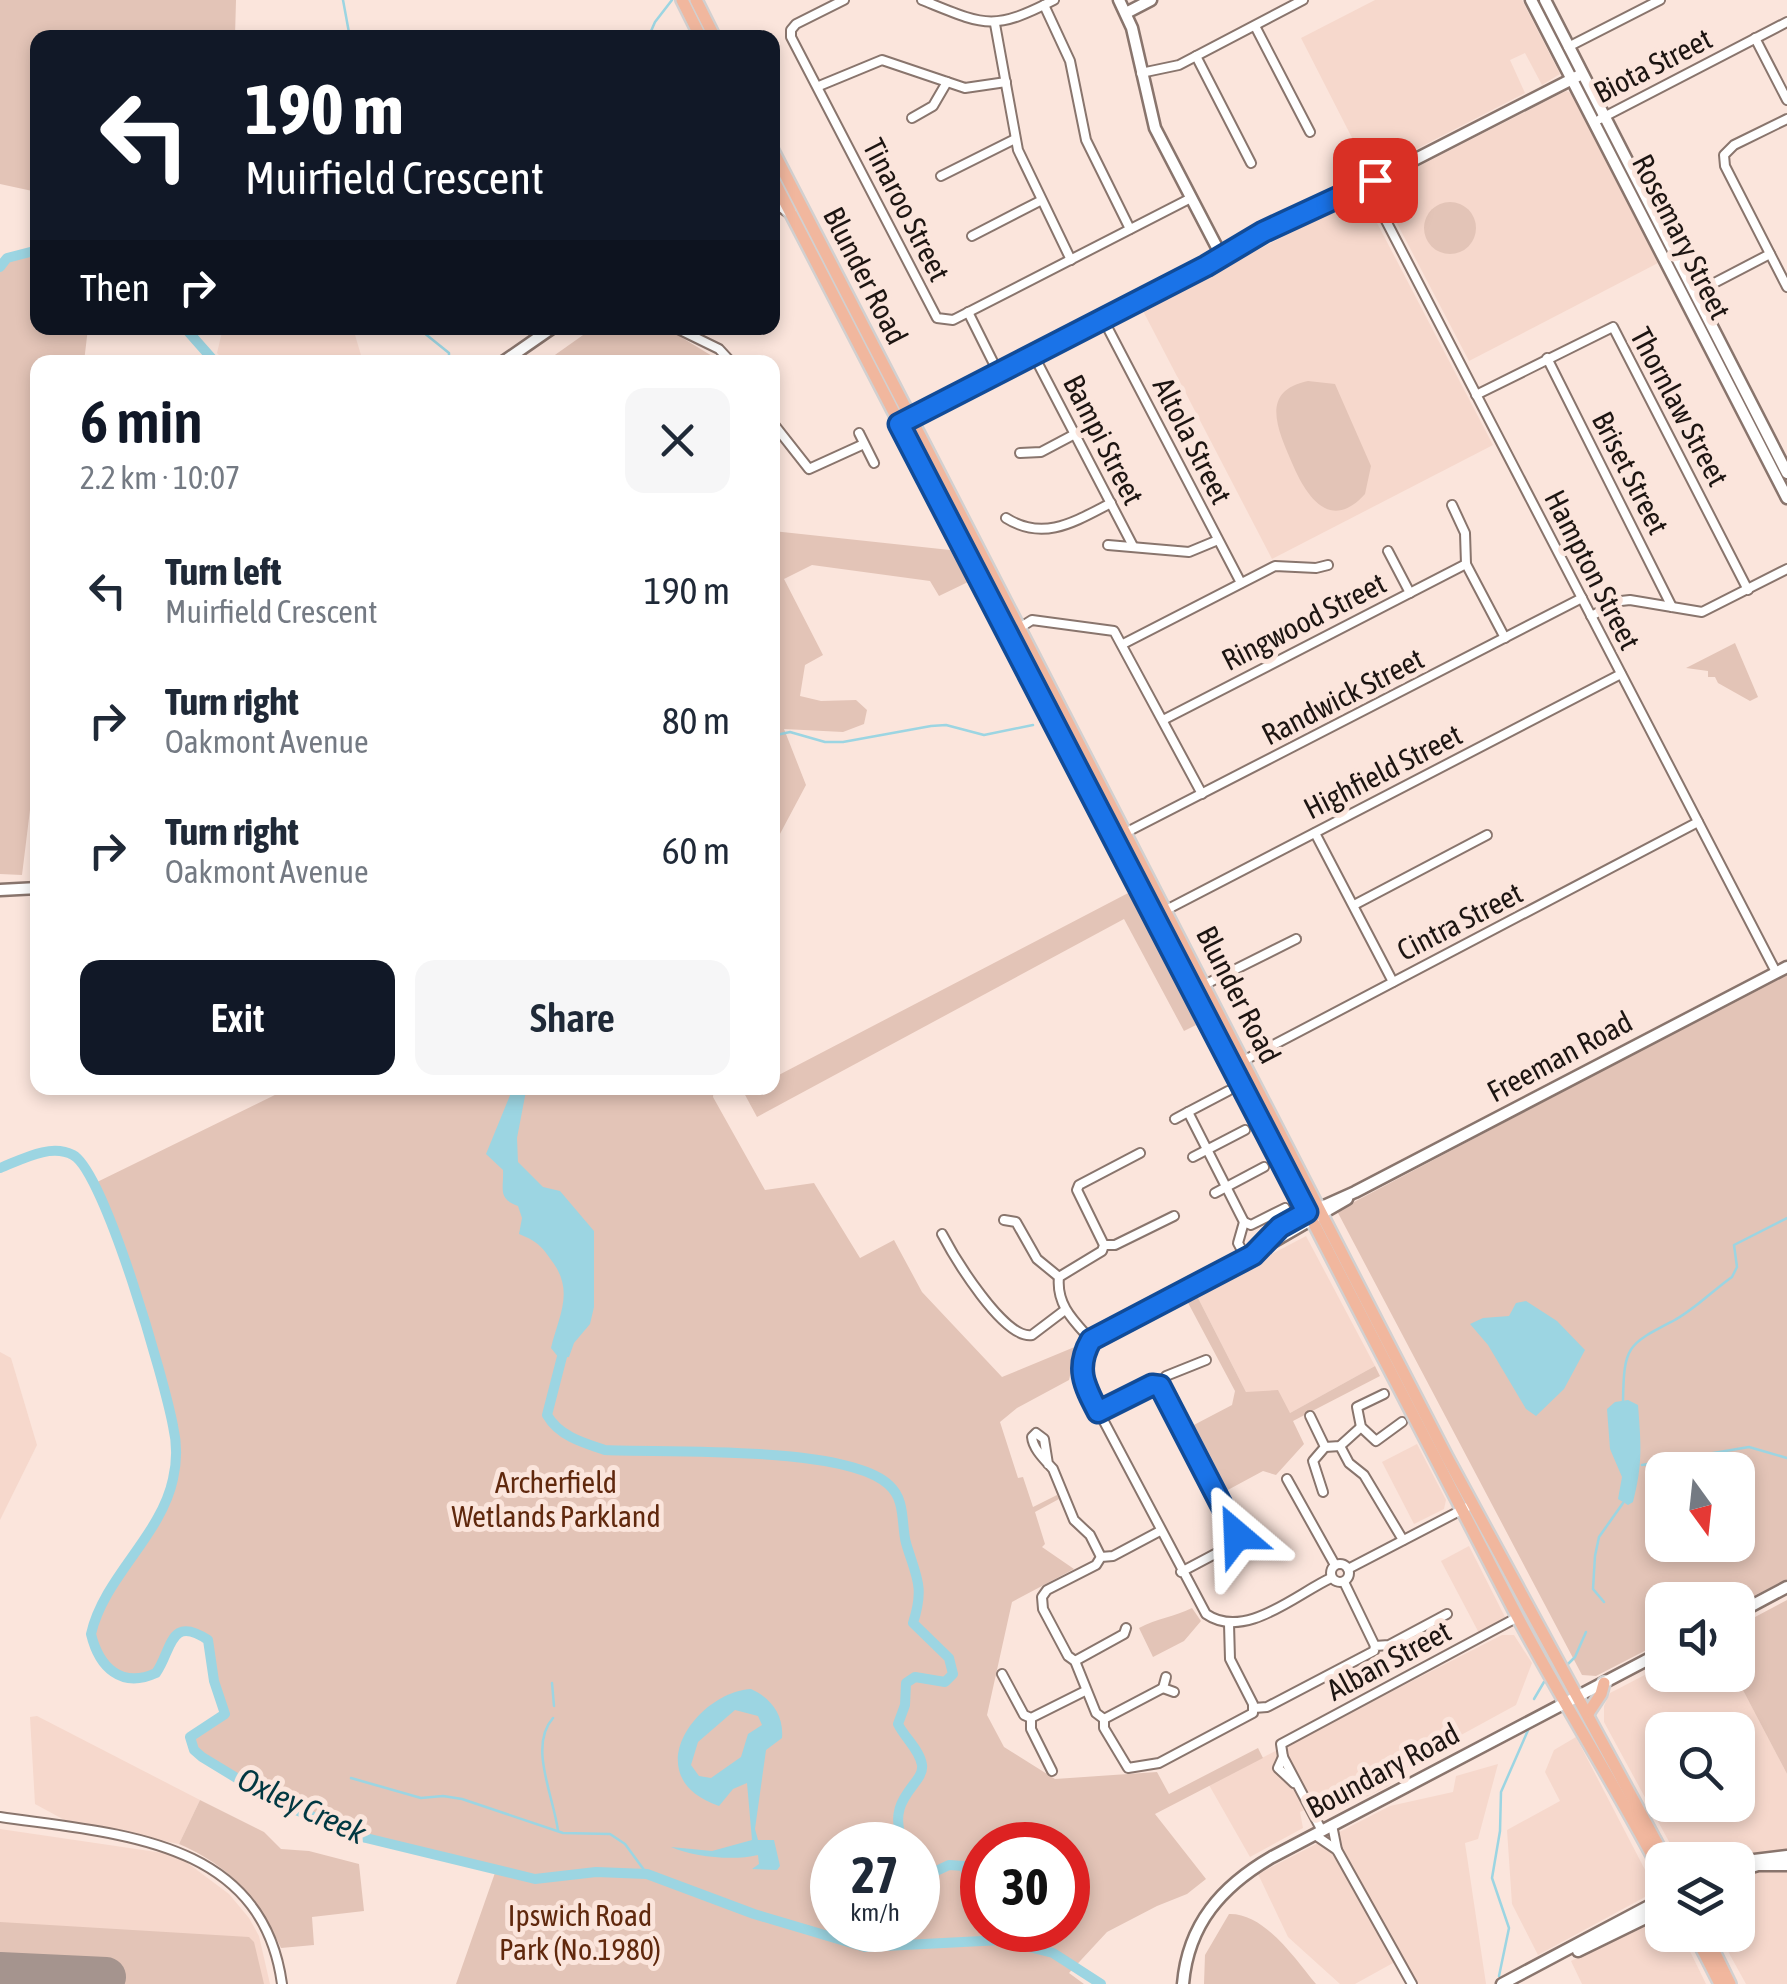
<!DOCTYPE html>
<meta charset="utf-8">
<style>
body{margin:0;font-family:"Asap Condensed",sans-serif;background:#f6f6f7;color:#1f2937;height:100vh;display:flex;flex-direction:column;font-size:38px;white-space:nowrap}
*{box-sizing:border-box;margin:0}
p{font-size:32px;color:#747a83}
.icon{flex:none;width:55px;height:55px;fill:none;stroke:currentColor;stroke-width:2;stroke-linecap:round;stroke-linejoin:round}
.map{position:relative;flex:1;overflow:hidden}
.side{position:absolute;left:30px;top:355px;width:750px;height:740px;display:flex;flex-direction:column;background:#fff;border-radius:20px;box-shadow:0 5px 15px #0003}
.side>*{flex:none}
.banner{position:absolute;left:30px;top:30px;width:750px;height:305px;border-radius:20px;box-shadow:0 5px 15px #0003;background:#111827;color:#fff;overflow:hidden}
.needle{width:65px;rotate:165deg}
.fabs{position:absolute;left:1645px;top:1452px;display:grid;gap:20px}
.fabs a{display:grid;place-items:center;width:110px;height:110px;border-radius:20px;background:#fff;box-shadow:0 5px 15px #0003;font-size:50px}
.speed{position:absolute;left:810px;top:1822px;display:flex;gap:20px;font-size:50px;font-weight:700;text-align:center}
.speed>*{display:grid;place-content:center;width:130px;height:130px;border-radius:50%;background:#fff;box-shadow:0 5px 15px #0003;line-height:1}
.speed small{font-size:25px;font-weight:400}
.speed .limit{border:15px solid #d22;background:#fff;color:#111}
.pin{position:absolute;display:grid;place-items:center;width:85px;height:85px;color:#fff;margin:-42px;border-radius:20px;box-shadow:0 5px 15px #0006}
.me{position:absolute;width:110px;margin:-55px;rotate:334deg;stroke-linejoin:round;filter:drop-shadow(0 0 8px #0008)}
.turn{display:flex;align-items:center;gap:35px;height:210px;padding:0 50px;font-size:45px}
.turn .icon{width:130px;height:130px;stroke-width:2.5}
.turn b{display:block;font-size:70px;line-height:85px}
.then{display:flex;align-items:center;height:95px;padding:0 50px;background:#0003;gap:20px;font-size:38px}
.round{display:grid;place-items:center;flex:none;width:105px;height:105px;border-radius:20px;background:#f6f6f7}
.headline{display:flex;align-items:center;justify-content:space-between;height:170px;padding:0 50px}
h1{font-size:60px;font-weight:600;line-height:75px;color:#111827}
.action{display:flex;gap:20px;margin-top:auto;padding:20px 50px}
.action a{flex:1;height:115px;border-radius:20px;background:#111827;color:#fff;font-size:40px;font-weight:600;line-height:115px;text-align:center}
.action a+a{background:#f6f6f7;color:#1f2937}
ul{padding:0;list-style:none}
li{display:flex;align-items:center;gap:30px;height:130px;padding:0 50px}
li div{flex:1}
li b{display:block;font-size:38px}
li em{font-style:normal}
.map>svg:first-child{display:block}
.built{fill:#f6d8cc;fill-rule:evenodd}
.green{fill:#e3c4b7;fill-rule:evenodd}
.water{fill:#9cd5e2;fill-rule:evenodd}
.lines{fill:none;stroke-linecap:round;stroke-linejoin:round}
.stream{stroke:#9cd5e2;stroke-width:2.5}
.river{stroke:#9cd5e2;stroke-width:10}
.taxiway{stroke:#a5948e;stroke-width:15}
.runway{stroke:#a5948e;stroke-width:40}
.street-casing{stroke:#89756d;stroke-width:12}
.secondary-casing{stroke:#89756d;stroke-width:15}
.primary-casing{stroke:#d2d0d0;stroke-width:16}
.street{stroke:#fff;stroke-width:8}
.secondary{stroke:#fff;stroke-width:10}
.primary{stroke:#f1b79e;stroke-width:11}
.route-casing{stroke:#114b97;stroke-width:25}
.route{stroke:#1a73e8;stroke-width:18}
.labels{text-anchor:middle;stroke-width:10;stroke-linejoin:round;paint-order:stroke}
.street-label{font-size:30px;fill:#1d1512;stroke:#fbe5dc}
.park-label{font-size:30px;fill:#60280d;stroke:#fbe5dc}
.water-label{font-size:32px;font-style:italic;fill:#013842;stroke:#fbe5dc}
</style>
<div class="map">
<svg width="1787" height="1984" viewBox="0 0 1787 1984">
<rect width="100%" height="100%" fill="#fbe5dc"/>
<g class="built">
<polygon points="1375,0 1522,0 1560,74 1542,85 1525,53 1510,60 1525,93 1370,173 1301,38"/>
<polygon points="1566,91 1571,93 1658,263 1469,361 1378,187"/>
<polygon points="1363,196 1493,445 1272,559 1142,309"/>
<polygon points="223,328 353,328 363,362 226,362 217,353"/>
<polygon points="1306,1236 1375,1366 1290,1413 1246,1392 1196,1294"/>
<polygon points="0,1352 11,1358 37,1445 0,1520"/>
<polygon points="1417,1444 1446,1500 1444,1509 1414,1524 1382,1462"/>
<polygon points="1469,1546 1505,1617 1479,1633 1441,1561"/>
<polygon points="1502,1635 1514,1635 1532,1663 1516,1705 1417,1759 1388,1786 1331,1814 1324,1814 1317,1804 1300,1812 1303,1828 1250,1857 1209,1785"/>
<path d="M1662 1666V1675H1735L1787 1774V1984H1746L1719 1935H1738V1860H1679L1604 1722V1706L1610 1693ZM1662 1730H1738V1805H1662Z"/>
<polygon points="37,1716 200,1800 179,1844 70,1823 35,1804 30,1717"/>
<polygon points="1576,1737 1656,1891 1538,1955 1512,1904 1507,1830 1560,1801 1545,1772 1554,1750"/>
<polygon points="1498,1764 1478,1839 1465,1843 1486,1984 1416,1984 1402,1958 1355,1984 1340,1984 1288,1937 1258,1874 1390,1806 1453,1792 1456,1776"/>
<polygon points="0,1829 177,1855 229,1894 249,1918 259,1936 270,1984 0,1984"/>
<polygon points="1657,1917 1662,1919 1662,1935 1682,1935 1706,1984 1582,1984 1571,1961"/>
</g>
<g class="green">
<polygon points="0,0 236,0 235,37 38,38 37,192 0,184"/>
<circle cx="1450" cy="228" r="26"/>
<polygon points="37,250 38,328 88,328 84,362 38,362 38,745 22,875 0,874 0,267 7,258"/>
<polygon points="593,328 666,328 722,362 545,362"/>
<path d="M1308 381 1335 384 1371 466 1365 494C1330 533 1306 496 1292 463 1279 432 1258 391 1308 381Z"/>
<polygon points="773,531 950,550 968,582 939,596 930,581 812,565 784,579 823,655 805,665 800,696 821,701 856,700 867,710 864,724 843,732 784,729 806,785 773,847"/>
<polygon points="1735,643 1758,697 1750,701 1718,683 1715,677 1708,677 1708,671 1686,668"/>
<polygon points="1132,891 1196,1025 1184,1031 1124,919 757,1117 744,1093 755,1088 772,1088 773,1078"/>
<path d="M1787 973V1579L1738 1604V1600H1662V1642L1596 1676 1582 1675 1337 1211ZM1662 1470H1738V1545H1662Z"/>
<path d="M289 1088H714L713 1097 765 1190 814 1183 860 1258 894 1240 922 1292 1002 1377 1077 1346 1069 1380 1017 1408 1000 1422 1018 1478 1023 1477 1033 1507 1057 1495 1059 1499 1035 1512 1045 1544 1042 1547 1074 1569 1012 1602 987 1715 1004 1747 1055 1779 1157 1772 1169 1794 1258 1748 1263 1758 1155 1814 1206 1879 1187 1894 1157 1906 1107 1932 1069 1973 1084 1984H456L496 1870C403 1847 309 1828 227 1774 213 1764 193 1756 190 1737L225 1714 211 1669 212 1648C207 1639 203 1634 192 1632 167 1627 167 1658 156 1673 121 1689 99 1668 91 1634 102 1585 146 1546 167 1501 196 1437 124 1247 93 1184ZM832 1845H918V1930H832ZM982 1845H1068V1930H982Z"/>
<polygon points="1196,1294 1246,1392 1278,1390 1290,1413 1375,1366 1380,1376 1293,1421 1304,1444 1276,1475 1263,1471 1224,1492 1190,1427 1232,1405 1235,1391 1186,1299"/>
<polygon points="1787,1600 1787,1774 1735,1675 1738,1626"/>
<path d="M1192 1608 1201 1621 1184 1641 1153 1657 1139 1628C1157 1618 1174 1617 1192 1608Z"/>
<path d="M200 1800 264 1832 281 1849 309 1851 359 1864 364 1911 312 1917 314 1945 281 1948C258 1898 230 1866 179 1844Z"/>
<path d="M1229 1914C1265 1913 1295 1959 1316 1984H1204L1205 1955Z"/>
<polygon points="0,1922 249,1937 254,1942 264,1984 107,1984 107,1963 26,1960 18,1965 0,1964"/>
</g>
<g class="water">
<path d="M513 1088H526V1091L517 1138 518 1162 543 1187 560 1191 594 1231V1307L590 1324 574 1343 569 1357 559 1358 551 1348C558 1318 574 1293 554 1264 543 1248 539 1242 519 1234L522 1218 518 1206C497 1198 504 1189 503 1170L486 1154Z"/>
<polygon points="1526,1301 1557,1321 1585,1350 1564,1389 1536,1416 1526,1409 1488,1345 1470,1324 1483,1318 1509,1316 1516,1303"/>
<path d="M1628 1400 1638 1405C1641 1444 1643 1464 1633 1502L1628 1505 1618 1499 1622 1477 1610 1449 1607 1409 1615 1402Z"/>
<path d="M751 1689C771 1698 784 1715 782 1738L766 1750 755 1829 758 1840H774L780 1866 777 1870 752 1869 759 1864 758 1855C733 1861 694 1857 671 1847L712 1851 752 1840 747 1783 733 1789 719 1806C635 1777 697 1692 751 1689ZM735 1710 758 1716 762 1725 748 1734 741 1757 711 1778 699 1776 691 1765 698 1742Z"/>
</g>
<g class="lines">
<g class="stream">
<polyline points="343,0 350,38"/>
<polyline points="648,38 655,22 672,0"/>
<polyline points="418,328 449,353 449,362"/>
<polyline points="772,736 790,732 825,742 843,742 931,726 946,725 984,735 1033,725"/>
<path d="M1623 1401C1624 1346 1627 1345 1673 1321 1694 1310 1712 1291 1732 1277L1737 1267 1734 1245 1787 1218"/>
<polyline points="1642,1465 1749,1447 1787,1458"/>
<polyline points="1604,1602 1593,1589 1595,1556 1599,1537 1623,1503"/>
<polyline points="1567,1665 1575,1657 1586,1632"/>
<polyline points="552,1683 554,1706"/>
<polyline points="1534,1699 1544,1682"/>
<path d="M553 1718C528 1746 554 1797 558 1831"/>
<polyline points="351,1778 421,1798 443,1796 462,1799 563,1833 610,1834 625,1844 647,1874"/>
<polyline points="1499,1976 1509,1928 1492,1878 1500,1831 1501,1792 1529,1728"/>
</g>
<g class="river">
<polyline points="0,267 7,258 38,250"/>
<polyline points="124,328 139,328"/>
<polyline points="185,328 215,362"/>
<path d="M0 1168C21 1160 50 1143 73 1155 105 1172 165 1383 173 1426 177 1443 177 1462 173 1479 161 1536 104 1577 91 1634 99 1667 121 1689 156 1673 172 1651 169 1614 208 1640L214 1681 225 1714 190 1737 194 1750 202 1757 276 1802 366 1838 535 1879 596 1872 647 1874 754 1914 865 1947 1002 1940 1053 1953 1101 1984"/>
<path d="M565 1345 547 1415C559 1436 583 1443 605 1450 667 1453 847 1445 889 1485 906 1500 901 1524 906 1543 916 1577 925 1586 913 1623L949 1658 953 1674 945 1682 915 1677 906 1683 905 1705 898 1724C904 1737 920 1750 922 1765 925 1785 883 1797 904 1845"/>
<polyline points="919,1860 932,1873 949,1865 964,1866 982,1917"/>
</g>
<polyline class="taxiway" points="65,1975 92,1978 100,1984"/>
<polyline class="runway" points="0,1972 106,1977"/>
<g class="street-casing">
<g id="street">
<polyline points="844,0 796,24 791,30 791,37 937,318 953,320 1191,198"/>
<path d="M922 0C984 25 992 32 1054 0"/>
<polyline points="1044,5 1070,61 1086,140 1130,229"/>
<polyline points="995,24 1018,150 1071,260"/>
<polyline points="1255,26 1310,132"/>
<polyline points="1755,38 1787,100"/>
<polyline points="1568,47 1660,0"/>
<polyline points="1196,56 1251,163"/>
<polyline points="1141,73 1179,65 1303,0"/>
<polyline points="819,86 882,60 965,88 1006,82"/>
<polyline points="912,118 933,106 947,82"/>
<polyline points="1600,119 1787,22"/>
<polyline points="1787,119 1734,145 1724,155 1725,166 1787,287"/>
<polyline points="941,176 1015,139"/>
<polyline points="1369,188 1776,972"/>
<polyline points="972,236 1040,201"/>
<polyline points="1695,293 1770,254"/>
<polyline points="968,312 998,372"/>
<polyline points="1103,319 1241,583"/>
<polyline points="676,328 719,349 731,362"/>
<polyline points="1033,354 1133,546"/>
<polyline points="1547,358 1672,607"/>
<polyline points="1476,395 1613,327 1748,590"/>
<polyline points="772,422 809,469 864,444"/>
<polyline points="859,433 874,463"/>
<polyline points="1020,453 1041,452 1075,434"/>
<polyline points="1452,505 1465,533 1466,564 1505,638"/>
<path d="M1006 518C1044 542 1076 521 1111 503"/>
<polyline points="1108,545 1189,552 1218,540"/>
<polyline points="1388,551 1410,593"/>
<polyline points="1591,616 1621,601 1630,600 1702,612 1787,569"/>
<polyline points="1016,630 1032,620 1114,631 1202,794"/>
<polyline points="1123,644 1275,566 1316,568 1328,565"/>
<polyline points="1163,720 1466,564"/>
<polyline points="1125,833 1582,598"/>
<polyline points="1315,833 1393,982"/>
<polyline points="1354,905 1487,835"/>
<polyline points="1166,910 1621,674"/>
<polyline points="1204,985 1296,939"/>
<polyline points="1243,1061 1698,822"/>
<polyline points="1228,1091 1188,1112 1244,1222 1238,1243 1246,1258"/>
<polyline points="1175,1119 1188,1112"/>
<polyline points="1193,1157 1245,1130"/>
<polyline points="1215,1193 1264,1167"/>
<polyline points="1004,1220 1016,1222 1037,1259 1059,1277"/>
<polyline points="1244,1222 1251,1225 1285,1208"/>
<path d="M942 1234C954 1257 1004 1340 1032 1335L1065 1310"/>
<polyline points="1104,1245 1115,1245 1174,1216"/>
<path d="M1253 1255 1091 1340 1081 1362 1082 1380 1206 1614C1245 1641 1296 1594 1331 1578"/>
<path d="M1091 1340C1074 1321 1056 1305 1059 1277L1102 1251 1104 1245 1077 1190 1079 1185 1140 1153"/>
<polyline points="1160,1386 1166,1376 1206,1360"/>
<polyline points="1384,1394 1357,1407 1361,1427 1376,1441 1402,1422"/>
<polyline points="1098,1412 1152,1385 1160,1386 1237,1535 1232,1545 1181,1572"/>
<polyline points="1310,1416 1325,1447 1313,1461 1323,1492"/>
<polyline points="1340,1446 1349,1463 1364,1475 1403,1540"/>
<polyline points="1325,1447 1340,1446 1361,1427"/>
<path d="M1048 1464 1044 1439 1036 1433 1032 1437C1033 1449 1045 1460 1053 1469L1074 1520 1090 1535 1101 1557"/>
<polyline points="1287,1479 1335,1565"/>
<polyline points="1160,1531 1113,1556 1101,1557 1096,1565 1047,1590 1042,1597 1043,1609 1068,1656 1075,1661 1096,1713 1104,1719 1104,1728 1128,1768 1159,1763 1253,1713 1253,1704 1230,1659 1229,1624"/>
<circle cx="1340" cy="1573" r="9"/>
<polyline points="1348,1569 1473,1504"/>
<polyline points="1344,1582 1375,1646"/>
<polyline points="1075,1661 1124,1634 1126,1628"/>
<polyline points="1002,1674 1024,1715 1031,1718 1085,1691"/>
<polyline points="1166,1677 1163,1688 1174,1692"/>
<polyline points="1254,1708 1267,1707 1374,1651 1375,1646 1389,1645 1447,1614"/>
<polyline points="1031,1718 1031,1729 1052,1771"/>
<polyline points="1104,1719 1163,1688"/>
<polyline points="1283,1757 1278,1768 1294,1783"/>
<path d="M0 1817C117 1834 262 1838 282 1984"/>
<polyline points="1332,1825 1337,1850"/>
<polyline points="1322,1831 1283,1757 1281,1744 1518,1617"/>
<polyline points="1315,1835 1337,1850 1412,1984"/>
</g>
</g>
<g class="secondary-casing">
<g id="secondary">
<polyline points="1119,0 1132,28 1155,128 1223,259"/>
<polyline points="1531,0 1787,498"/>
<polyline points="1545,0 1787,473"/>
<polyline points="1126,13 1151,0"/>
<polyline points="772,200 791,213"/>
<polyline points="503,362 552,328"/>
<polyline points="904,421 1358,188 1369,188 1375,180 1582,74"/>
<polyline points="0,890 38,888"/>
<polyline points="1271,1243 1347,1199"/>
<polyline points="1253,1255 1288,1222 1355,1192 1787,967"/>
<polyline points="1738,1613 1787,1587"/>
<polyline points="1738,1862 1787,1856"/>
<polyline points="1738,1871 1758,1865 1787,1865"/>
<polyline points="1578,1951 1662,1910"/>
<path d="M1183 1984C1188 1924 1222 1886 1272 1857L1662 1652"/>
<polyline points="1502,1984 1662,1899"/>
</g>
</g>
<g class="primary-casing">
<g id="primary">
<polyline points="682,0 701,38"/>
<polyline points="696,0 715,38"/>
<polyline points="772,149 1447,1457 1666,1860"/>
<path d="M772 177C1023 655 1265 1137 1516 1614 1562 1702 1616 1786 1662 1874"/>
<polyline points="1589,1712 1601,1694 1604,1683"/>
<polyline points="1695,1935 1720,1984"/>
<polyline points="1706,1935 1730,1984"/>
</g>
</g>
<use href="#street" class="street"/>
<use href="#secondary" class="secondary"/>
<use href="#primary" class="primary"/>
</g>
<g class="lines">
<g class="route-casing">
<path id="route" d="M1237 1535 1160 1386 1152 1385 1098 1412C1084 1385 1075 1368 1091 1340L1253 1255 1280 1227 1307 1212 899 424 1206 266 1263 232 1358 188H1368L1375 180"/>
</g>
<use href="#route" class="route"/>
</g>
<g class="labels">
<g class="street-label">
<text transform="translate(1653 66) rotate(-27)" y="10">Biota Street</text>
<text transform="translate(906 210) rotate(63)" y="10">Tinaroo Street</text>
<text transform="translate(1681 237) rotate(63)" y="10">Rosemary Street</text>
<text transform="translate(865 276) rotate(63)" y="10">Blunder Road</text>
<text transform="translate(1679 407) rotate(62)" y="10">Thornlaw Street</text>
<text transform="translate(1103 440) rotate(63)" y="10">Bampi Street</text>
<text transform="translate(1192 441) rotate(63)" y="10">Altola Street</text>
<text transform="translate(1630 473) rotate(63)" y="10">Briset Street</text>
<text transform="translate(1592 570) rotate(63)" y="10">Hampton Street</text>
<text transform="translate(1304 622) rotate(-27)" y="10">Ringwood Street</text>
<text transform="translate(1343 697) rotate(-27)" y="10">Randwick Street</text>
<text transform="translate(1383 772) rotate(-27)" y="10">Highfield Street</text>
<text transform="translate(1460 922) rotate(-27)" y="10">Cintra Street</text>
<text transform="translate(1238 995) rotate(63)" y="10">Blunder Road</text>
<text transform="translate(1560 1057) rotate(-28)" y="10">Freeman Road</text>
<text transform="translate(1389 1661) rotate(-28)" y="10">Alban Street</text>
<text transform="translate(1383 1771) rotate(-28)" y="10">Boundary Road</text>
</g>
<g class="park-label">
<text x="556" y="1493">Archerfield<tspan x="556" dy="34">Wetlands Parkland</tspan></text>
<text x="580" y="1926">Ipswich Road<tspan x="580" dy="34">Park (No.1980)</tspan></text>
</g>
<g class="water-label">
<text transform="translate(302 1806) rotate(25)" y="11">Oxley Creek</text>
</g>
</g>
</svg>
<div class="fabs">
<a><svg class="needle" viewBox="-14 -14 28 28"><path d="M0-13l5 13h-10z" fill="#e53935"/><path d="M0 13l5-13h-10z" fill="#747a83"/></svg></a>
<a><svg class="icon" aria-label="sound" viewBox="0 0 24 24"><path d="M4 9h4l5-4v14l-5-4H4zM17 9q2 3 0 6"/></svg></a>
<a><svg class="icon" aria-label="search" viewBox="0 0 24 24"><circle cx="10" cy="10" r="6"/><path d="M15 15l6 6"/></svg></a>
<a><svg class="icon" aria-label="layers" viewBox="0 0 24 24"><path d="M12 4l9 5-9 5-9-5zM3 14l9 5 9-5"/></svg></a>
</div>
<div class="speed"><div>27<small>km/h</small></div><div class="limit">30</div></div>
<div class="pin" style="left:1375px;top:180px;background:#d93025"><svg class="icon" aria-label="arrive" viewBox="0 0 24 24"><path d="M6 21V4h12l-3 4 3 4H6"/></svg></div>
<svg class="me" style="left:1237px;top:1535px" viewBox="-20 -20 40 40"><path d="M0-17L14 15 0 8-14 15z" fill="#1a73e8" stroke="#fff" stroke-width="4"/></svg>
<div class="banner">
<div class="turn"><svg class="icon" aria-label="left" viewBox="0 0 24 24"><path d="M17 20v-9H6M10 6l-5 5 5 5"/></svg><div><b>190 m</b>Muirfield Crescent</div></div>
<div class="then">Then<svg class="icon" aria-label="right" viewBox="0 0 24 24"><path d="M7 20v-9h11M14 6l5 5-5 5"/></svg></div>
</div>
<section class="side">
<div class="headline"><div><h1>6 min</h1><p>2.2 km · 10:07</p></div><a class="round"><svg class="icon" aria-label="close" viewBox="0 0 24 24"><path d="M6 6l12 12M18 6L6 18"/></svg></a></div>
<ul>
<li><svg class="icon" aria-label="left" viewBox="0 0 24 24"><path d="M17 20v-9H6M10 6l-5 5 5 5"/></svg><div><b>Turn left</b><p>Muirfield Crescent</p></div><em>190 m</em></li>
<li><svg class="icon" aria-label="right" viewBox="0 0 24 24"><path d="M7 20v-9h11M14 6l5 5-5 5"/></svg><div><b>Turn right</b><p>Oakmont Avenue</p></div><em>80 m</em></li>
<li><svg class="icon" aria-label="right" viewBox="0 0 24 24"><path d="M7 20v-9h11M14 6l5 5-5 5"/></svg><div><b>Turn right</b><p>Oakmont Avenue</p></div><em>60 m</em></li>
</ul>
<div class="action"><a>Exit</a><a>Share</a></div>
</section>
</div>
